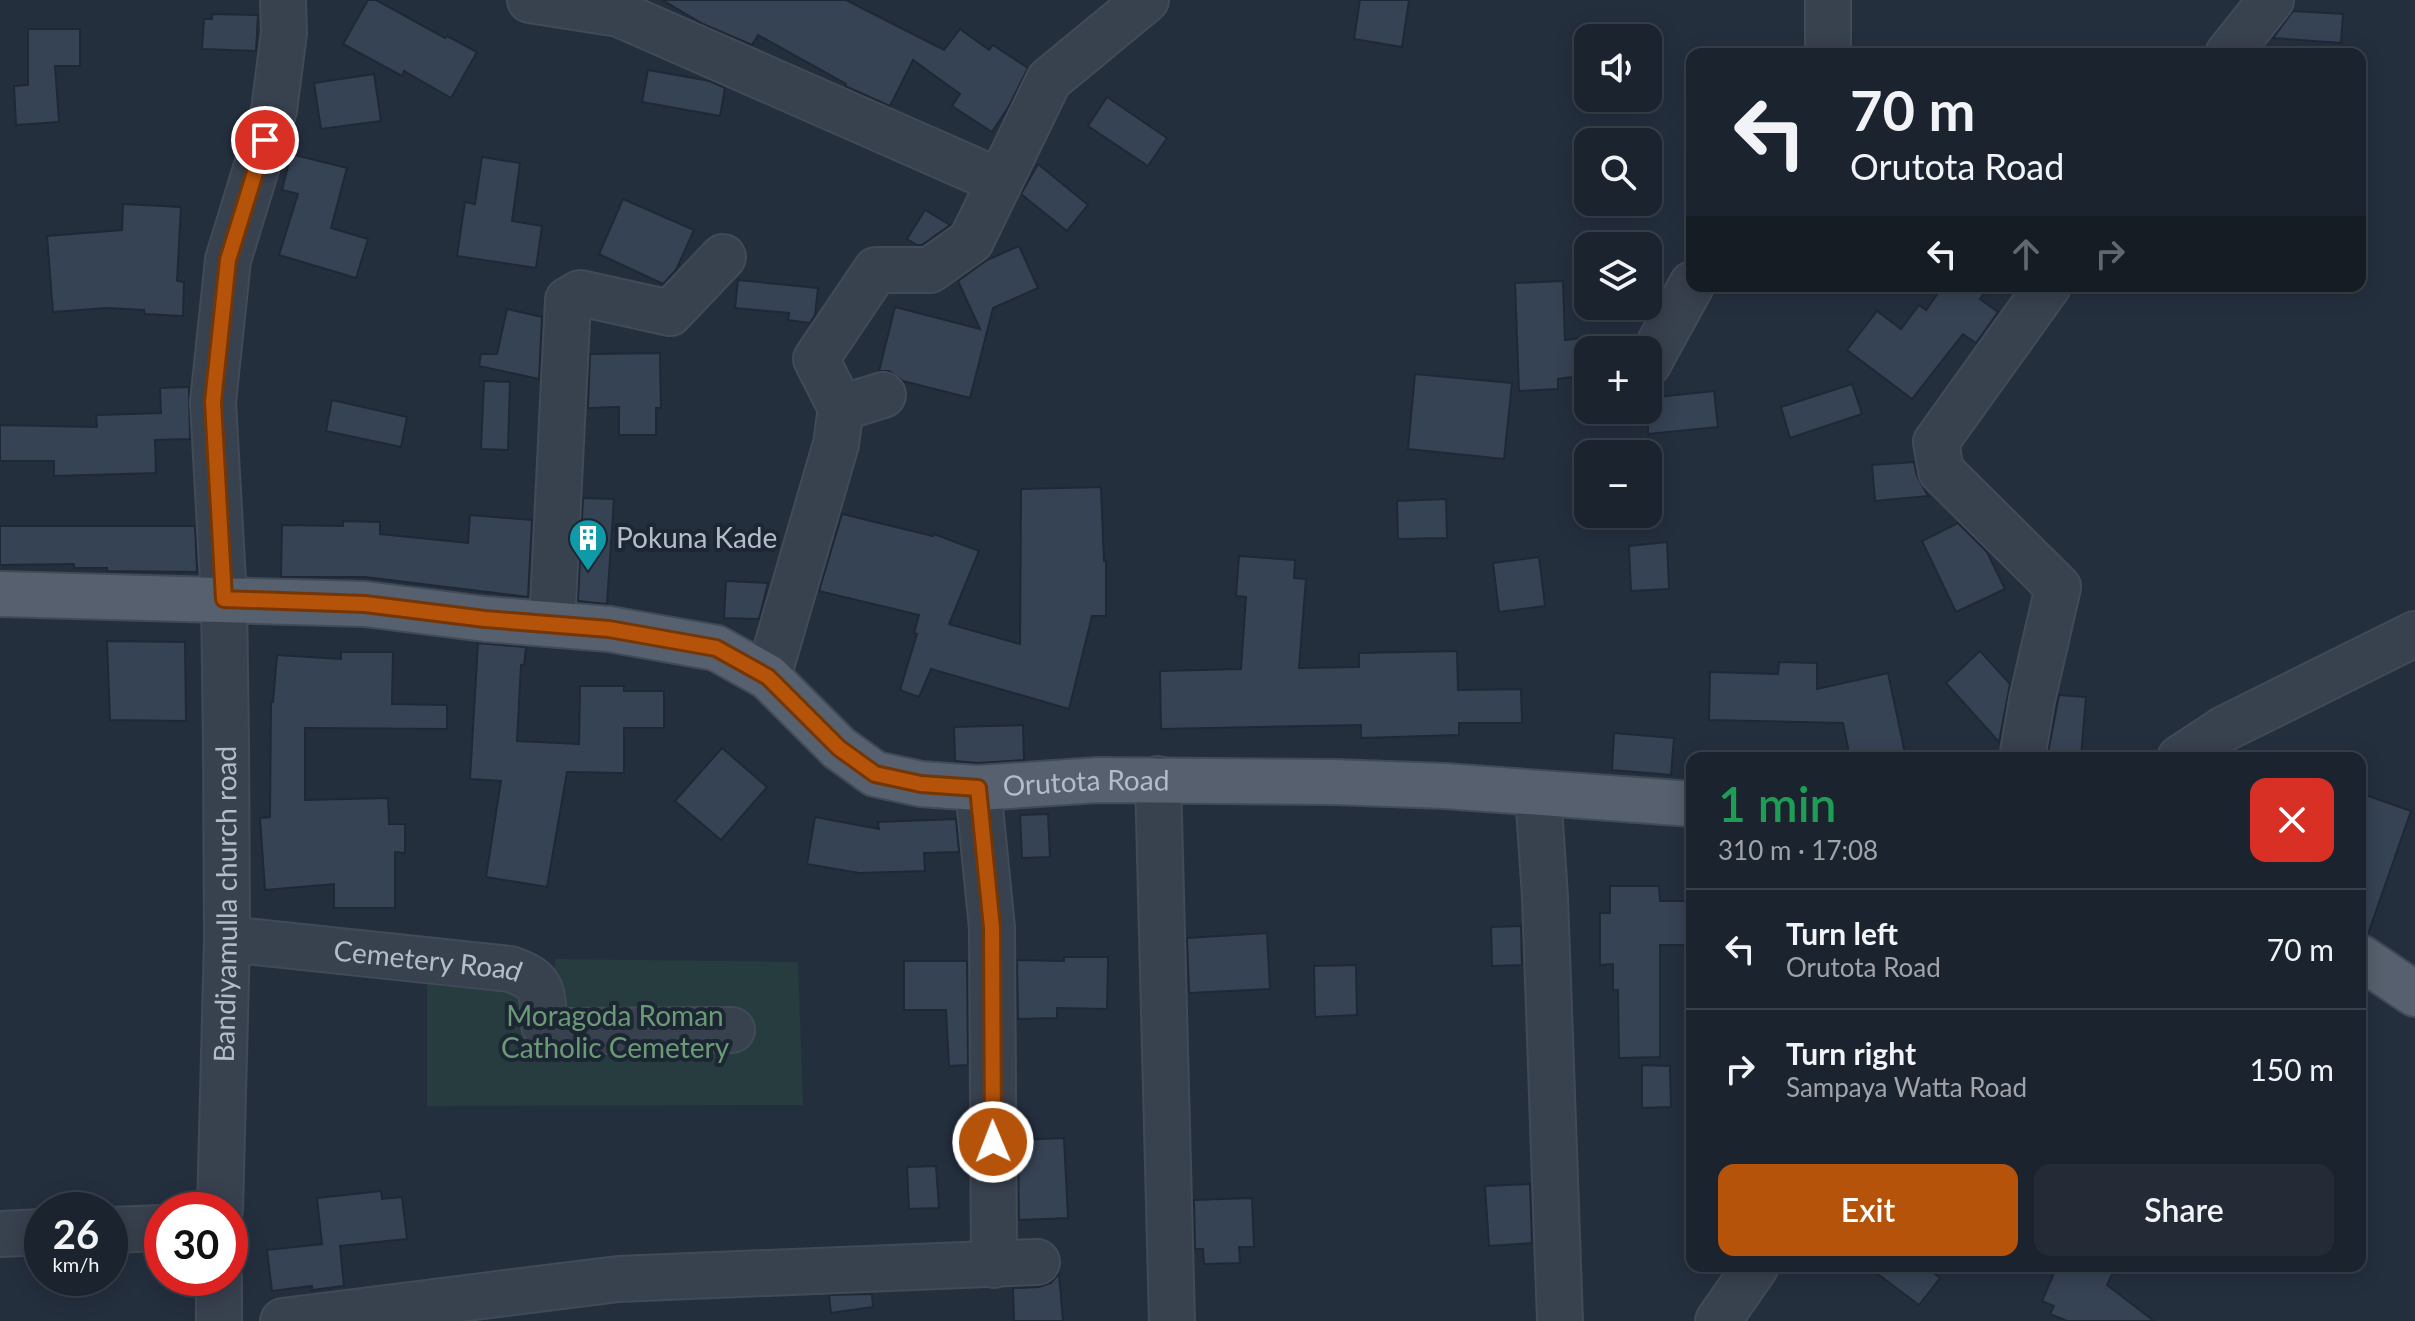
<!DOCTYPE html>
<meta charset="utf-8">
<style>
body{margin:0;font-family:Lato,sans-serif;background:#242b36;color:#f1f3f6;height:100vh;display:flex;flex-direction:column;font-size:30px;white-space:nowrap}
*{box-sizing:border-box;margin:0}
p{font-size:26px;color:#a0a4aa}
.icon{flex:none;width:44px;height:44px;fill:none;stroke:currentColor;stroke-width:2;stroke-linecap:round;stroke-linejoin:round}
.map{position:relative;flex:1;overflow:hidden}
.sheet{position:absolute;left:1686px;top:752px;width:680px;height:520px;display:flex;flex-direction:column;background:#1b232e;border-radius:16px;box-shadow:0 4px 20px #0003,0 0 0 2px #39404a}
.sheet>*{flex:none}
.banner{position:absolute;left:1686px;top:48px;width:680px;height:244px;border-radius:16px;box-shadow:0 4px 20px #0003,0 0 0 2px #39404a;background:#1b232e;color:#f1f3f6;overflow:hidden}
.tools{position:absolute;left:1574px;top:24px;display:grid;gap:16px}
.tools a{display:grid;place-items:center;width:88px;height:88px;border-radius:16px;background:#1b232e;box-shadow:0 4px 20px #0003,0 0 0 2px #39404a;font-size:40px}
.speed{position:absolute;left:24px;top:1192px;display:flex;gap:16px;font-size:40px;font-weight:700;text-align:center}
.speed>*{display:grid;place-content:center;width:104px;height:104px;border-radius:50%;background:#1b232e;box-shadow:0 4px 20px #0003,0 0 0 2px #39404a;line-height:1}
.speed small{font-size:20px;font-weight:400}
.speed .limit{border:12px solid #d22;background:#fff;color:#111}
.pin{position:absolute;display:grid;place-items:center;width:68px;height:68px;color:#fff;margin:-34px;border:4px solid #fff;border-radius:50%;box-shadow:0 2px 8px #0007}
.me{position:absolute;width:88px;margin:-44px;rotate:359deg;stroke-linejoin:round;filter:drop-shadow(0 0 6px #0008)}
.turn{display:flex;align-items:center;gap:28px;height:168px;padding:0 32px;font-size:36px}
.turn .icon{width:104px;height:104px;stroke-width:2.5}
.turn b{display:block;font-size:56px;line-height:68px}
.lanes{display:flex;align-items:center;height:76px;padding:0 32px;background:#0003;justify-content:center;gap:40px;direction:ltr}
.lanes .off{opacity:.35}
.round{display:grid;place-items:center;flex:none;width:84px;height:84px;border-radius:16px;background:#242b36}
.overview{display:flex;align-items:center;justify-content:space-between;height:136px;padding:0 32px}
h1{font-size:48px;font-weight:600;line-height:60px;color:#1e9e55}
.cta{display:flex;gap:16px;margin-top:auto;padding:16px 32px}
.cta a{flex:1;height:92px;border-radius:16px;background:#b45309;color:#fff;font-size:32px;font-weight:600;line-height:92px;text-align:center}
.cta a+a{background:#242b36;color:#f1f3f6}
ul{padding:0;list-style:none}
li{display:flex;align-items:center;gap:24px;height:120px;padding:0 32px;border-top:2px solid #39404a}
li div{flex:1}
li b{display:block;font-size:30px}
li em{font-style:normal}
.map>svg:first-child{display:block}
.green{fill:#263c3f}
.building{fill:#364354;stroke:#1f2835;stroke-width:2}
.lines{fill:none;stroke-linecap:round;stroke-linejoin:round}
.minor-casing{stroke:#414a57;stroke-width:48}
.major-casing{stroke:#414a57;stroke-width:48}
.minor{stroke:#38414e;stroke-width:44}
.major{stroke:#56606e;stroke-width:44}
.route-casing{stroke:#753606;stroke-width:20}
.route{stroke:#b45309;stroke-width:14}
.labels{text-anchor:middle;stroke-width:8;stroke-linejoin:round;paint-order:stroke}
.poi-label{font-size:28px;fill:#b4bcc9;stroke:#1d2633;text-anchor:start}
.street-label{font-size:28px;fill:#b4bcc9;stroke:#1d2633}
.park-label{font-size:28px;fill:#6b9a76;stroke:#1d2633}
</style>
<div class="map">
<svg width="2415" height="1321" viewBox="0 0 2415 1321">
<rect width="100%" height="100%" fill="#242f3e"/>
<polygon class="green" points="555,959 798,962 803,1105 427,1106 427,984 554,984"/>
<g class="building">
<polygon points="368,0 376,0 445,38 447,36 477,52 451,98 404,71 402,76 343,44"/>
<polygon points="662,0 846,0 944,50 960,29 989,50 993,45 1028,68 1009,106 992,132 952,106 960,94 913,60 890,106 845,86 846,84 758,35 752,45 703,24"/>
<polygon points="1360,0 1409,0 1402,47 1354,39"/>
<polygon points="2293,11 2343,14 2341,43 2273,38"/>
<polygon points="212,14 258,15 256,51 202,49 204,19 212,19"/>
<polygon points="28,29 80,29 80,66 55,66 59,122 16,125 14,86 28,85"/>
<polygon points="648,70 710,81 725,88 720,116 642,102"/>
<polygon points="374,74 381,121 321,129 314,83"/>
<polygon points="1107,97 1167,138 1148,166 1088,126"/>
<polygon points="291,154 347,168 331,228 368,239 356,278 279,255 298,194 282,190"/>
<polygon points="482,157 520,163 512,221 542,226 536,268 457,256 465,202 475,204"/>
<polygon points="1038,164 1088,205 1067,231 1021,194"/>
<polygon points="623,199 694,230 676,270 663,284 599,254"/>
<polygon points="123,204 181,207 177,281 184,282 183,316 145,314 144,310 107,308 53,312 47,236 122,230"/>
<polygon points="925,210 950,225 922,245 917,245 907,239"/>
<polygon points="1019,246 1038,288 993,308 970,398 903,381 889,371 879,371 895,307 980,329 958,281 987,260"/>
<polygon points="738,280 818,288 815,315 810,323 788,320 789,313 735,308"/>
<polygon points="1563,281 1565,340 1588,337 1588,375 1558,379 1558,389 1519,391 1515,283"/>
<polygon points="1943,286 1989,286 1980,299 1998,312 1976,343 1963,334 1912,399 1847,350 1877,311 1901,329 1919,305 1926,310"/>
<polygon points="507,309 542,317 539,379 479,366 481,354 497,354"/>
<polygon points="660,353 661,408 656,408 656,435 619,435 619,407 588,408 590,354"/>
<polygon points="1415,374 1512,383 1504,459 1408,449"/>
<polygon points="484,381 510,382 508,450 481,449"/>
<polygon points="1852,384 1862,414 1790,438 1781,407"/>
<polygon points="189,387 190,439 155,440 156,473 54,476 54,461 0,461 0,425 97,427 96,415 161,413 160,388"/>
<polygon points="1714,391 1718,427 1648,434 1648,398"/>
<polygon points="332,400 407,417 401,447 326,431"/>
<polygon points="1914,462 1917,476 1928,496 1875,501 1872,465"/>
<polygon points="1101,487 1104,561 1106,561 1106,616 1092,616 1069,709 931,669 919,697 900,690 917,634 914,633 919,615 819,591 842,514 933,536 934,534 979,551 949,624 1020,644 1021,489"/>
<polygon points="583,498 614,499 607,604 578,601"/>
<polygon points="1446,499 1447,538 1398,539 1397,501"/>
<polygon points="470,515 532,520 528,597 365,577 281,577 282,525 343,526 343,521 380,522 380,534 468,543"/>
<polygon points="1958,523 1987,552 2005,589 1956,612 1922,541"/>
<polygon points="0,526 195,526 197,572 107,571 107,568 74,568 74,564 0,565"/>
<polygon points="1667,542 1669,589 1631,591 1629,546"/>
<polygon points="1239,556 1295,560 1294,578 1306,579 1299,668 1359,667 1359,653 1457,651 1458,690 1521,689 1522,723 1459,723 1459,735 1361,738 1361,725 1161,729 1160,671 1241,669 1246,597 1236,596"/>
<polygon points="1539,557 1545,606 1499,612 1493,563"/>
<polygon points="726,581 768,583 759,619 724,618"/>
<polygon points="107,641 185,642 186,721 110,720"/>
<polygon points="478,643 526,647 524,665 521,665 517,741 579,744 580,686 624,686 624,691 664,691 664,728 624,728 624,773 567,772 547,887 486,877 501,781 470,779"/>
<polygon points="1980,651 2010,684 1999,742 1946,683"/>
<polygon points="341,652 393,652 392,704 447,705 447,729 305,728 305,800 388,798 389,824 405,824 405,853 395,852 395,908 334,908 334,884 265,890 260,818 270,817 271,702 273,702 277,655 341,659"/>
<polygon points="1779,662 1817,663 1817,689 1888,673 1906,758 1850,758 1843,723 1709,720 1710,672 1778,674"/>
<polygon points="2059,695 2086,697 2081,758 2047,758"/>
<polygon points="1023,725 1024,760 978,763 955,761 954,727"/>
<polygon points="1614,733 1674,738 1671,775 1612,770"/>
<polygon points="722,748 767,787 721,840 675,801"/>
<polygon points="2360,793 2411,811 2368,934 2360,932"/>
<polygon points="1048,814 1050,857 1022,858 1020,815"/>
<polygon points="815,817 879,829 878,822 956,819 959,852 924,853 925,871 859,873 807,864"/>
<polygon points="1610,886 1659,886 1660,901 1692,901 1692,945 1660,945 1660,1057 1619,1058 1618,990 1613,990 1613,964 1600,965 1600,913 1610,913"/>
<polygon points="1521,926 1522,965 1492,966 1491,927"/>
<polygon points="1267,933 1270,989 1189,993 1187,938"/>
<polygon points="1064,957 1108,957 1107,1009 1057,1008 1057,1018 1018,1019 1017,960 1064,961"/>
<polygon points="904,961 967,961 968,1065 949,1066 946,1010 904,1010"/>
<polygon points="1356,965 1357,1015 1315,1017 1314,966"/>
<polygon points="1642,1065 1670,1066 1671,1107 1642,1108"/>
<polygon points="1064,1138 1068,1218 1019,1220 1018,1140"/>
<polygon points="936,1166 939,1208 909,1209 907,1167"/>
<polygon points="1530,1184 1532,1243 1489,1246 1485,1186"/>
<polygon points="381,1191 382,1199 402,1197 407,1239 340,1246 344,1286 312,1290 312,1286 272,1291 267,1250 322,1244 317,1198"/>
<polygon points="1252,1198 1254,1247 1239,1247 1240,1263 1204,1264 1203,1249 1195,1249 1194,1200"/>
<polygon points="1867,1266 1925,1266 1940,1278 1919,1305"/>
<polygon points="2057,1266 2116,1266 2107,1285 2154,1321 2067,1321 2050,1314 2054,1306 2042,1301"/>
<polygon points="1059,1274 1063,1321 1014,1321 1013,1288 1039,1287 1051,1283"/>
<polygon points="872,1294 873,1307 831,1313 829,1295"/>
</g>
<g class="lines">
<g class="minor-casing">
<g id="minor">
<polyline points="530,0 619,14 976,171"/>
<polyline points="1828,0 1828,54"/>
<polyline points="2228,54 2271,0"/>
<polyline points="1648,364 1692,284"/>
<polyline points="841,408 883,395"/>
<polyline points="552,624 568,300 580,293 670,313 723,257"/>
<polyline points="768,677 836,444 841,408 816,359 876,270 930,270 971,241 1049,80 1146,0"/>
<polyline points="2022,758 2032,700 2058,587 1941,471 1936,442 2048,286"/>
<polyline points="2180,758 2224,729 2415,634"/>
<polyline points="1158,779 1172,1321"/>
<polyline points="978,788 992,928 994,1265"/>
<polyline points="1538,793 1545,897 1560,1321"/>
<path id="s1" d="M227 939 510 969C545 981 542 991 544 1025L555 1031 732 1030"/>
<path id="s2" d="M220 1210 227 939 226 743 224 599 213 402 228 260 274 110 284 33 283 0"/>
<polyline points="110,1230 162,1228"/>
<polyline points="0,1234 42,1232"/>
<polyline points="219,1321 219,1278"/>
<polyline points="283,1321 618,1279 1037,1262"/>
<polyline points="1718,1321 1756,1266"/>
</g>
</g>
<g class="major-casing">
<g id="major">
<path id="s3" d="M0 594 365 604 485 619 609 629 716 648 768 677 839 748 875 774 921 784 978 788 1098 780 1333 782 1445 786 1692 804"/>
<polyline points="2360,957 2415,994"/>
</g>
</g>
<use href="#minor" class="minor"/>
<use href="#major" class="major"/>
</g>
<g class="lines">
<g class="route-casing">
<polyline id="route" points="265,140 228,260 213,402 224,599 365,604 485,619 609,629 716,648 768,677 839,748 875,774 921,784 978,788 992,928 993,1142"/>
</g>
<use href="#route" class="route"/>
</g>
<defs>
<g id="building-pin" transform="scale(2)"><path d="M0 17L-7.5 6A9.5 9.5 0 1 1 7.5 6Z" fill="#0f9aa8" stroke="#1d2633"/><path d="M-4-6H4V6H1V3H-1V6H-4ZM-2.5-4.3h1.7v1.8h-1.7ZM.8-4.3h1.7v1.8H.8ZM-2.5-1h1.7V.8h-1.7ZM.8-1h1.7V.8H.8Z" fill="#fff"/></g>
</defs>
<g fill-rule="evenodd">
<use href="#building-pin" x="588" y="538"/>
</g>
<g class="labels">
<g class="poi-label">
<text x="616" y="548">Pokuna Kade</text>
</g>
<g class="street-label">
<text dy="10" stroke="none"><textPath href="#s3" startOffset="1136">Orutota Road</textPath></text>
<text dy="10" stroke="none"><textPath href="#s2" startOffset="306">Bandiyamulla church road</textPath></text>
<text dy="10" stroke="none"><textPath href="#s1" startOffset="202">Cemetery Road</textPath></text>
</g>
<g class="park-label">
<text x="615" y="1026">Moragoda Roman<tspan x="615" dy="32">Catholic Cemetery</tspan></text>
</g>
</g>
</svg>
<div class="tools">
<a><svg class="icon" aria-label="sound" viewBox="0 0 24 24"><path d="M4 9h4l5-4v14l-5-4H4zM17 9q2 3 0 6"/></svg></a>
<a><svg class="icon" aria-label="search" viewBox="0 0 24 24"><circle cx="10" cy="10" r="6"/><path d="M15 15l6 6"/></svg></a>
<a><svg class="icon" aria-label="layers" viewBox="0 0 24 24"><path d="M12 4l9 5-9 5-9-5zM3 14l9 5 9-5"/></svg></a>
<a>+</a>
<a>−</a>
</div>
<div class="speed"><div>26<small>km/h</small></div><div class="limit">30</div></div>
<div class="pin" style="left:265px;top:140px;background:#d93025"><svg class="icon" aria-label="arrive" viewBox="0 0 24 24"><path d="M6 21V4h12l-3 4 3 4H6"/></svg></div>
<svg class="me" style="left:993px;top:1142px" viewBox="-20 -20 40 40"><circle r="17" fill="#b45309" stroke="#fff" stroke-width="3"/><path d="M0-11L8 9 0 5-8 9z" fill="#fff"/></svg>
<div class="banner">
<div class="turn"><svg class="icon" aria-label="left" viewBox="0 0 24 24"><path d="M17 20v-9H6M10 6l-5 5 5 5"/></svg><div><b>70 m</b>Orutota Road</div></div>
<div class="lanes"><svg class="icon" aria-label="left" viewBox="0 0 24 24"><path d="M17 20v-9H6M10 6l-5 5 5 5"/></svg><svg class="icon off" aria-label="ahead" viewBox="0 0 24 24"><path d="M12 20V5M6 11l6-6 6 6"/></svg><svg class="icon off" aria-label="right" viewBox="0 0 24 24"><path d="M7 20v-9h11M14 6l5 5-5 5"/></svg></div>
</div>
<section class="sheet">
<div class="overview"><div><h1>1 min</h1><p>310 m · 17:08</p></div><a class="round" style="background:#d93025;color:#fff"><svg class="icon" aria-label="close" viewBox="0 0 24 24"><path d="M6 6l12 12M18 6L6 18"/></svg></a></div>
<ul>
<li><svg class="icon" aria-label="left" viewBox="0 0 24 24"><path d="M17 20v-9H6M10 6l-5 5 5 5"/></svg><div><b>Turn left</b><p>Orutota Road</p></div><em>70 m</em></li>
<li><svg class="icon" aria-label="right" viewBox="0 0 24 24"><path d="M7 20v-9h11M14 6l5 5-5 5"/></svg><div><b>Turn right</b><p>Sampaya Watta Road</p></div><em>150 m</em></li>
</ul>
<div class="cta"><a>Exit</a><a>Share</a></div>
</section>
</div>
